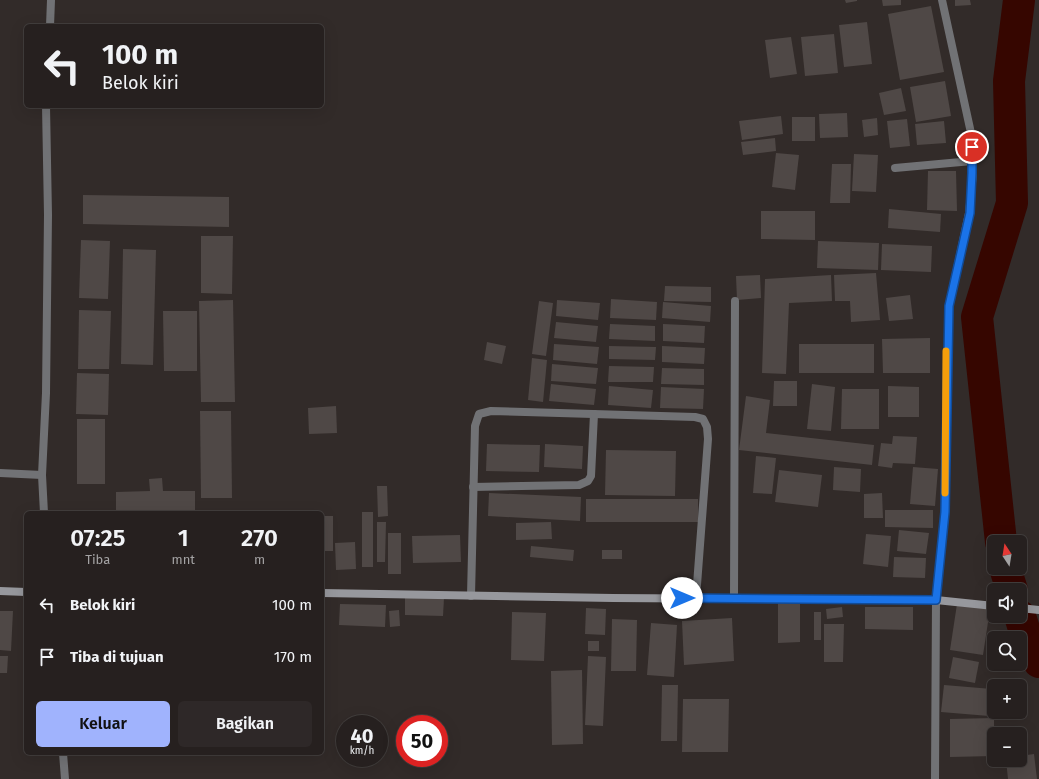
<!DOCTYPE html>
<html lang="id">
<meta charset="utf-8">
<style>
body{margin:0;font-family:"Fira Sans",sans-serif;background:#2e2828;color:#f1f3f6;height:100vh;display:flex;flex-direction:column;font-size:15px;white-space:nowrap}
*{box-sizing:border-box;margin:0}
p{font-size:13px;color:#a4a3a4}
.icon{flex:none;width:22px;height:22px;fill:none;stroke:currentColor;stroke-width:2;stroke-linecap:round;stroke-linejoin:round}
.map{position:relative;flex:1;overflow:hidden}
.details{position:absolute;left:24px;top:511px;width:300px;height:244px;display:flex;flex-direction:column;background:#26201f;border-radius:6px;box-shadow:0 4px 16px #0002,0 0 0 1px #423e3d}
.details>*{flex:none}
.top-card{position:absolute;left:24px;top:24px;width:300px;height:84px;border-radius:6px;box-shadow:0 4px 16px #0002,0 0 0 1px #423e3d;background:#26201f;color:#f1f3f6;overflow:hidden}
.needle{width:26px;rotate:348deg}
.fabs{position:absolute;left:987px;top:535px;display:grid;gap:8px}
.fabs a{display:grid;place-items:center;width:40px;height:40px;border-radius:6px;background:#26201f;box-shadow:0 4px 16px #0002,0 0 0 1px #423e3d;font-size:20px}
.speed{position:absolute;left:336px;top:715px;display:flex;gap:8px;font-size:20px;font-weight:700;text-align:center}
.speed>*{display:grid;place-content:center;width:52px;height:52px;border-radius:50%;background:#26201f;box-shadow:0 4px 16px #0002,0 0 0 1px #423e3d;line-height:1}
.speed small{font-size:10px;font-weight:400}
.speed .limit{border:6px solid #d22;background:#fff;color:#111}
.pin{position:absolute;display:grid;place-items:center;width:34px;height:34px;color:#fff;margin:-17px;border:2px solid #fff;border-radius:50%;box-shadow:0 1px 4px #0007}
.me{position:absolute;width:44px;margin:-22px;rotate:90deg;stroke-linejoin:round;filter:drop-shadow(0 0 3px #0008)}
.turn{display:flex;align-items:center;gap:14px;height:84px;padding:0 12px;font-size:18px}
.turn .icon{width:52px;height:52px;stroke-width:2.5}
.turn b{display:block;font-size:28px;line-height:34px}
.eta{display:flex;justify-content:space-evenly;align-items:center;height:68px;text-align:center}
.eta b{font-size:24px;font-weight:600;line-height:28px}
.primary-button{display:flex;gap:8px;margin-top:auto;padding:8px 12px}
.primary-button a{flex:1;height:46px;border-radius:6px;background:#a0b3fd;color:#111;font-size:16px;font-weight:600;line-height:46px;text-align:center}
.primary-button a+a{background:#2e2828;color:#f1f3f6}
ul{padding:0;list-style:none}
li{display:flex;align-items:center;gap:12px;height:52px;padding:0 12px}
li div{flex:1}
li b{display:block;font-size:15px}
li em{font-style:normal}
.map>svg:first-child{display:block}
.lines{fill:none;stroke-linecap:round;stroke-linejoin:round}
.river{stroke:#360600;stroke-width:32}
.building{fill:#4f4846}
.lane{stroke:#717275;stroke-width:8}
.street{stroke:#717275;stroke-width:8}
.secondary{stroke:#97989d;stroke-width:8}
.route-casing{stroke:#114b97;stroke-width:10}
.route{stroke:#1a73e8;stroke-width:7}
.slow{stroke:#f59e0b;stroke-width:7}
</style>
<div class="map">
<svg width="1039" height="779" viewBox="0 0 1039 779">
<rect width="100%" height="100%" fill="#322b29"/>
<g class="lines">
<g class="river">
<polyline points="1001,542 977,317 1012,203 1009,81 1019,0"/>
<polyline points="1005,568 1012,590"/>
<polyline points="1020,616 1029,645 1039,662"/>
</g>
</g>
<g class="building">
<polygon points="845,0 857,0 857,1 846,3"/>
<polygon points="882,0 901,0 901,5 883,6"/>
<polygon points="955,0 970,0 971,5 955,6"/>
<polygon points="931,6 944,72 900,80 888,14"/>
<polygon points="867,22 872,64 844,67 839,25"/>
<polygon points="834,34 838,73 805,76 801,37"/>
<polygon points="791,37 797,74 770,78 765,40"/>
<polygon points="945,81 951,116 916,122 910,87"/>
<polygon points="901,88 906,111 884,115 879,93"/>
<polygon points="847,113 848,137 820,138 819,114"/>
<polygon points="781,116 783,134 742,140 739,121"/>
<rect x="792" y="117" width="23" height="24"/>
<polygon points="877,118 878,135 864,137 862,120"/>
<polygon points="907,119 910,146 890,148 887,121"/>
<polygon points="944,121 946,143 917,145 915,124"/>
<polygon points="775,138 776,151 743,155 741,142"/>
<polygon points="776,153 799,155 795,190 772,187"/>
<polygon points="854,154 878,155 876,192 852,191"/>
<polygon points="832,164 851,164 850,203 830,203"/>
<polygon points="928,171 956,171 957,211 927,210"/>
<polygon points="83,195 229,197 229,227 83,224"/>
<polygon points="889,209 941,214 940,232 888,228"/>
<polygon points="761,211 815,211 815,240 761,239"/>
<polygon points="201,236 233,236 232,294 201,293"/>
<polygon points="81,240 110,241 108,299 79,298"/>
<polygon points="818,241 879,243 878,270 817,268"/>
<polygon points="882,244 932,246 931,272 881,270"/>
<polygon points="123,249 156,250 153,365 121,364"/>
<polygon points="876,273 880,320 851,322 850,301 835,301 834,275"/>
<polygon points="760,275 761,298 737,300 736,276"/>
<polygon points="831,275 832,301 789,303 786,374 762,373 765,279"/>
<polygon points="665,286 711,287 711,302 664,301"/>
<polygon points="910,295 913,319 889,321 886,298"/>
<polygon points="611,299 657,302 656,320 610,318"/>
<polygon points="233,300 235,402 201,402 199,301"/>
<polygon points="557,300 600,303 598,320 556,316"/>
<polygon points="539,301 553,303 546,356 532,354"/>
<polygon points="663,302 711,306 710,322 662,318"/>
<polygon points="79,310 111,311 109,369 78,369"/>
<polygon points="163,311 197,311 197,371 164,371"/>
<polygon points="556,322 598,326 596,342 554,338"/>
<polygon points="610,324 655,326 655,341 609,339"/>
<polygon points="663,324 705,326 704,343 663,341"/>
<polygon points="930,338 930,373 883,373 882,339"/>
<polygon points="487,342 506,346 502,364 484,360"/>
<polygon points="554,344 599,347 597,364 553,360"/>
<rect x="799" y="344" width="75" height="29"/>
<polygon points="609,346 656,347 655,360 609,359"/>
<polygon points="662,346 705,348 704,364 662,362"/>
<polygon points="532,358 547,360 543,402 528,400"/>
<polygon points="552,364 598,368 596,384 551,381"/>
<polygon points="609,366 654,367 653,382 608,382"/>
<polygon points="662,368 704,369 704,385 661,384"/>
<polygon points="77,373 109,374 108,415 76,414"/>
<polygon points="774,381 797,381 797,406 773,406"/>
<polygon points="551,384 596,389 594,405 549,401"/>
<polygon points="812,384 835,387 831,431 807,429"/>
<polygon points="609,386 653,390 651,408 608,405"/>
<polygon points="888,386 919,387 919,417 888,417"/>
<polygon points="661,387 704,389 703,409 660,408"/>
<polygon points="842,389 879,389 879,429 841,429"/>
<polygon points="746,396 770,400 766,433 874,445 872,465 739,450"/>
<polygon points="336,406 337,433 309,434 308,408"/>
<polygon points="200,411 231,411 232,498 201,498"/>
<rect x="77" y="419" width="28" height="65"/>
<polygon points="893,436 917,437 915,464 893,463 892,468 878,466 881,443 892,444"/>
<polygon points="487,444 540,445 539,472 486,471"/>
<polygon points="545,444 583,446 582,469 544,467"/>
<polygon points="606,450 676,451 675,496 605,495"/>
<polygon points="756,456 776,458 772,494 753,493"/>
<polygon points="834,467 861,469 860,492 833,490"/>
<polygon points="913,467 938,469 935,506 910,504"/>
<polygon points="779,470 822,475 818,507 775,502"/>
<polygon points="162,478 163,491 195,491 195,513 116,513 116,492 150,491 149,479"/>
<polygon points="377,486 387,486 388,516 378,517"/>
<polygon points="489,493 581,497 580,521 488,516"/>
<polygon points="882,493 883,518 864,518 864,494"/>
<rect x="586" y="499" width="112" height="23"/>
<polygon points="885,510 933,510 933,528 885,527"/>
<rect x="362" y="512" width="11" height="55"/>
<rect x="322" y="516" width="11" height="35"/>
<polygon points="377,522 386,522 385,562 377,562"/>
<polygon points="551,522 552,539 516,540 516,523"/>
<polygon points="899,530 929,533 926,554 897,551"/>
<rect x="388" y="533" width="13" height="41"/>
<polygon points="866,534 891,536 888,567 863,564"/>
<polygon points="460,535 461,562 413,563 412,536"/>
<polygon points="355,542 356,569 336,570 335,543"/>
<polygon points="531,546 574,550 573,561 530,557"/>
<rect x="602" y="550" width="20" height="9"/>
<polygon points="894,557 926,558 925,578 893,577"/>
<polygon points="405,597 444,598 443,616 405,615"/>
<polygon points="778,603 800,603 800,642 778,643"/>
<polygon points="340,604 386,605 385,627 339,625"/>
<polygon points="957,604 990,609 983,655 950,650"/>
<polygon points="842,607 843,617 827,619 826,609"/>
<polygon points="865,607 913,607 913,630 865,629"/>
<polygon points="586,608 606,609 605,635 585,634"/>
<polygon points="399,610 400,626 390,627 389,611"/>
<polygon points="0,611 13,611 11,651 0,650"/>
<polygon points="512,612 546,613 544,661 511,660"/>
<rect x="814" y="612" width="7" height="28"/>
<polygon points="732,618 734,661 684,665 682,621"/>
<polygon points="612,619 637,620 636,671 611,671"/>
<polygon points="651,623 677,625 674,677 647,675"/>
<polygon points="824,624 844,624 843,662 824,662"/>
<rect x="588" y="641" width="11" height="10"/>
<polygon points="0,656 8,656 7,673 0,673"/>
<polygon points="588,656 606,657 603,726 585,725"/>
<polygon points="953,657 979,662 975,683 949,678"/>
<polygon points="582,670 583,744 552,745 551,671"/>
<polygon points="662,685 678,685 677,741 661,741"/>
<polygon points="944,685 992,689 989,716 941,712"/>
<polygon points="683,699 729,699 728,752 682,752"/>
<polygon points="994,718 994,756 950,757 950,719"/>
<polygon points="1034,754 1037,779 1008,779 1006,760 1020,760 1020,756"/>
</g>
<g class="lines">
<g class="lane">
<polyline points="895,168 972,161"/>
<polyline points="473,487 579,485 588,481 591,476 594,414"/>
<polyline points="471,596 475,426 479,414 491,411 695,417 703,419 707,427 708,439 696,598"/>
</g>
<g class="street">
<polyline points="50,26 51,0"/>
<polyline points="0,473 42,475"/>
<polyline points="44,513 42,475 46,393 48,215 46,106"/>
<polyline points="734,598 735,301"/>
<polyline points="63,753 65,779"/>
<polyline points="935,779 936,600 945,512 949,306 969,213 973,173 971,133 942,0"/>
</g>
<g class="secondary">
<polyline points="0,591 26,592"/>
<polyline points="322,593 613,598 936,600 994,606"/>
<polyline points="1020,608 1039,610"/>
</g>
</g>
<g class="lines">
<g class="route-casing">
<polyline id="route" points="682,598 936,600 945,512 949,306 970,213 972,173 972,147"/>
</g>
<use href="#route" class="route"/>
<polyline class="slow" points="945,493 946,351"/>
</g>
</svg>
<div class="fabs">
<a><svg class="needle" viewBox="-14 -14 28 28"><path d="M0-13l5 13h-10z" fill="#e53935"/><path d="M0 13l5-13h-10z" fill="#a4a3a4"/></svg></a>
<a><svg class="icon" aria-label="sound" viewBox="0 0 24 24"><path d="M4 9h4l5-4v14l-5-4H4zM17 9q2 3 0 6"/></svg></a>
<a><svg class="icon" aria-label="search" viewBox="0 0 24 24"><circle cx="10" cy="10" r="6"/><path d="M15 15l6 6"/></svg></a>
<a>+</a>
<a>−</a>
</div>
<div class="speed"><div>40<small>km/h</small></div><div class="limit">50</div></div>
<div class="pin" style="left:972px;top:147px;background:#d93025"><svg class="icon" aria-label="arrive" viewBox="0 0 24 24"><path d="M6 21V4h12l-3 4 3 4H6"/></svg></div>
<svg class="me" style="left:682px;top:598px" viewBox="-20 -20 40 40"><circle r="19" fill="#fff"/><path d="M0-13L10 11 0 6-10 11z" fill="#1a73e8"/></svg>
<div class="top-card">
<div class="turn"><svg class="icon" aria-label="left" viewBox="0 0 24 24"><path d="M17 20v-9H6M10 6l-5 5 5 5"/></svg><div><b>100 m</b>Belok kiri</div></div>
</div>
<section class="details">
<div class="eta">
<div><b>07:25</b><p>Tiba</p></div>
<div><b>1</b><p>mnt</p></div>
<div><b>270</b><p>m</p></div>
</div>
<ul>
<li><svg class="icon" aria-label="left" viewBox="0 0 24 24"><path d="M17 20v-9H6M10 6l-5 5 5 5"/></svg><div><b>Belok kiri</b></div><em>100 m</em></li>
<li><svg class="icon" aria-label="arrive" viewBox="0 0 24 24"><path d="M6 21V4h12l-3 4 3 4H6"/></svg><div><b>Tiba di tujuan</b></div><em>170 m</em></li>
</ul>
<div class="primary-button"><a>Keluar</a><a>Bagikan</a></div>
</section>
</div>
